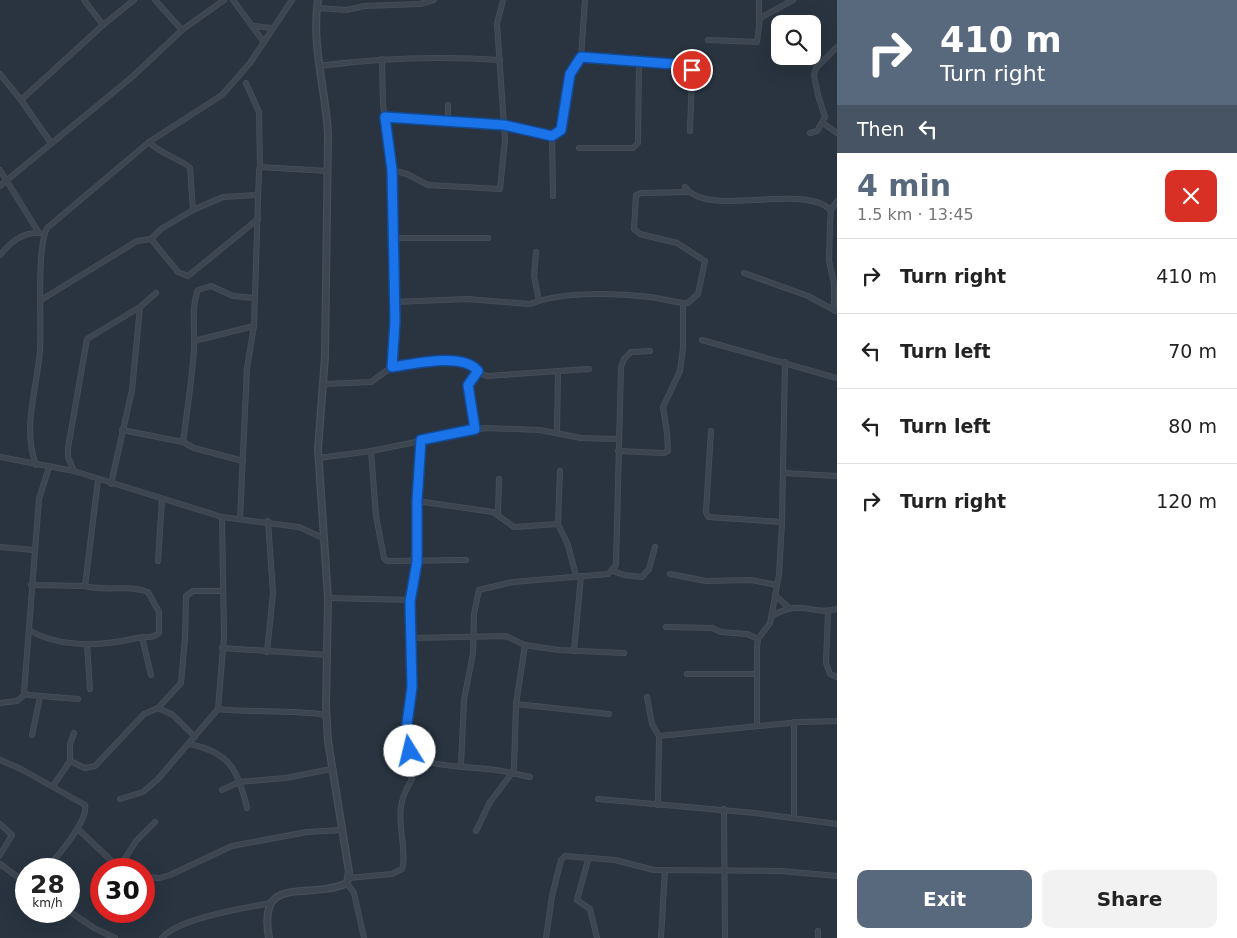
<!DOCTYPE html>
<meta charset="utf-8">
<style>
body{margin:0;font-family:"DejaVu Sans",sans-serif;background:#f2f2f2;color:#222;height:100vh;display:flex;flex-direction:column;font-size:19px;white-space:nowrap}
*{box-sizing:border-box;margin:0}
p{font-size:16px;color:#767676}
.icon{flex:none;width:28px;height:28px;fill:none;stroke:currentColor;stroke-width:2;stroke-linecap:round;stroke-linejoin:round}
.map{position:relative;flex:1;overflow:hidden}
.drawer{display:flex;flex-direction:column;background:#fff;width:400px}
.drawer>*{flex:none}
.banner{background:#58697e;color:#fff;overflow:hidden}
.buttons{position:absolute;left:771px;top:15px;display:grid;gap:10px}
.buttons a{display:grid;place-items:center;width:50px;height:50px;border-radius:10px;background:#fff;box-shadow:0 5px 20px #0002;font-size:25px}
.speed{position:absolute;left:15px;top:858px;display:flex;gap:10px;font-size:25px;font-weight:700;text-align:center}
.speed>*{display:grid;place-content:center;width:65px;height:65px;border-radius:50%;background:#fff;box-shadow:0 5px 20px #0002;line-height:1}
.speed small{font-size:12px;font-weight:400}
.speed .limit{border:8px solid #d22;background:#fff;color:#111}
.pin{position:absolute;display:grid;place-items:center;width:42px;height:42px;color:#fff;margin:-21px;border:2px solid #fff;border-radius:50%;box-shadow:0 1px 5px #0007}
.me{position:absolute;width:55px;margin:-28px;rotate:351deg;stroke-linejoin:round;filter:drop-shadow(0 0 4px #0008)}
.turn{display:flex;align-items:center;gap:18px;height:105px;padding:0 20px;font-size:22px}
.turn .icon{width:65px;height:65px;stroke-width:2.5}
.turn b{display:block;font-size:35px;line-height:42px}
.then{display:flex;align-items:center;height:48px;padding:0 20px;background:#0003;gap:10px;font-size:19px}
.round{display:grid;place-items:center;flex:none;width:52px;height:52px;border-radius:10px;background:#f2f2f2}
.overview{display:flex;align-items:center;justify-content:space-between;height:85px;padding:0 20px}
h1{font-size:30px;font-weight:800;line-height:38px;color:#58697e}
.button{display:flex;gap:10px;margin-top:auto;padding:10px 20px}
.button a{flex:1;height:58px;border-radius:10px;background:#58697e;color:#fff;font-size:20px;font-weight:800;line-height:58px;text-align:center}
.button a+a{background:#f2f2f2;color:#222}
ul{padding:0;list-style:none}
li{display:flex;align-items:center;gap:15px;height:75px;padding:0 20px;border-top:1px solid #e0e0e0}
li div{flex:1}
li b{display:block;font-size:19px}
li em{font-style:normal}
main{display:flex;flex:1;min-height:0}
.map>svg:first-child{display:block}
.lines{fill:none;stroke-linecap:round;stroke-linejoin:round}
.minor-casing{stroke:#474f5a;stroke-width:6}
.tertiary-casing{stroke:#474f5a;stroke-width:8}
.minor{stroke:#3d4650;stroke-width:4.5}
.tertiary{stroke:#3d4650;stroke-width:5.5}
.route-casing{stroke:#114b97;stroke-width:12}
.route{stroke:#1a73e8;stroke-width:9}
</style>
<main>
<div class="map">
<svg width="837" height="938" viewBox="0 0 837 938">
<rect width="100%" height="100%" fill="#293440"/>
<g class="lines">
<g class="minor-casing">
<g id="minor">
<polyline points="84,0 103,25"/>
<polyline points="155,0 182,30"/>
<polyline points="233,0 263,41"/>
<polyline points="317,8 347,10 364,6 420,4 434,0"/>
<polyline points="759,21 759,0"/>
<polyline points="253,26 272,28"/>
<polyline points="708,40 757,42 760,18 793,0"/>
<polyline points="581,57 689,66 692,73 690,131"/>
<path d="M319 66C379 58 439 56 500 60"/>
<polyline points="0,74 21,100"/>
<polyline points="246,83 259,112 260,167"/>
<polyline points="385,117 504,125 552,136 561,130 570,74 581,57 585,0"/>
<polyline points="448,122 448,105"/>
<polyline points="823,123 837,133"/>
<polyline points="810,133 817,131 825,117 818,95 814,75 816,68 837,47"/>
<polyline points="552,136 553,196"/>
<polyline points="51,143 21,100 103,25 134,0"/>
<polyline points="579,148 633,148 638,143 639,63"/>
<polyline points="0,170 39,233"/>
<polyline points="392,170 407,174 428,185 500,189 505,140 497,24 503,0"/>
<polyline points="0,186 132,77 182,30 224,0"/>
<path d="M685 187C708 219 802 182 831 210"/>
<polyline points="193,210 223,197 258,195"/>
<polyline points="393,238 488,238"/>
<polyline points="151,239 178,272 188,276 258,219"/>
<polyline points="536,252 534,276 539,301"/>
<path d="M0 255C11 242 22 232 40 233"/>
<polyline points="744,273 808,296 836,311"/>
<path d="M41 300 137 241 151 239 161 229 193 210 190 168C184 160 161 155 149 142"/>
<path d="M394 302 467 299 530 304C563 291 615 293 650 297 659 298 683 304 688 303L698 294 705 261 677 243 640 234 634 229 636 195 641 193 689 192"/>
<polyline points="834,310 834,283 829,261 830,223 831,210 837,201"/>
<polyline points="702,340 837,378"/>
<polyline points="194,341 254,326"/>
<path d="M392 367C415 364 445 355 468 363 476 366 479 374 487 376L589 369"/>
<polyline points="324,384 371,382 392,367 395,321 392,170 383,104 382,59"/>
<polyline points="475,429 468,385 478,371"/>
<polyline points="122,430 183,442"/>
<polyline points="711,431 706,512 708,517 782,522"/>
<polyline points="557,433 558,371"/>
<path d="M421 440 417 501 418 549 410 602 412 687 406 731 412 755C429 769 487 766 512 773L514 768 516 704 525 645"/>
<polyline points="371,451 376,516 384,558 387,561 466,560"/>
<polyline points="618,451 664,453 668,451 667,433 663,407 680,371 683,348 683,304"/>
<polyline points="0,457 74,471 222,517 299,527 323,538"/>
<polyline points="319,458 371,451 485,428 540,430 581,438 618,439"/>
<path d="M243 461 194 448 183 442C187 411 192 380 194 349 195 330 191 307 198 290L211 286 233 296 254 298"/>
<path d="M36 465C22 428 37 388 40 351 42 323 36 250 47 228L149 142 222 95 250 63 292 0"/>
<polyline points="49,467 39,499 24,693 29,695 78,699"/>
<polyline points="74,471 68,457 68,448 87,339 140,307 156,293"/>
<polyline points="783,473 837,476"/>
<polyline points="111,484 132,390 140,307"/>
<polyline points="417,501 493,512 514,527 558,524 568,545 576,576"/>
<polyline points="498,514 499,479"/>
<polyline points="240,519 247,368 254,326 259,170 260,167 328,171"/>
<polyline points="558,524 560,471"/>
<polyline points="0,547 34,550"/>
<polyline points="158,561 162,499"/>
<polyline points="613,571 624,575 642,577 649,569 655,547"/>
<polyline points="670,574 706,581 751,580 777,585"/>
<polyline points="31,585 85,586"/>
<polyline points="775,595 788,607"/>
<polyline points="328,598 411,600"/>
<polyline points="828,612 826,663 830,674 837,677"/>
<path d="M772 616C801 598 811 616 837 609"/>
<polyline points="666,627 712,628 721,632 747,634 758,639"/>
<path d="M29 630C62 649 102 646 137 638 145 636 153 639 159 633V612L148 592C128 584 106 592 85 586L98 480"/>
<polyline points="142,637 151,675"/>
<polyline points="411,638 506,636 525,645 558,650 624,653"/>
<polyline points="87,644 90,689"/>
<polyline points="222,648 328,655"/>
<polyline points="574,651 581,576"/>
<polyline points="267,652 273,593 268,521"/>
<polyline points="687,674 756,674"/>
<polyline points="647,697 652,724 659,736 658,805"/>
<polyline points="0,703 17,701 24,695"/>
<polyline points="516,704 609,714"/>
<polyline points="158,708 181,683 185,638 186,596 193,591 223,591"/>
<path d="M218 709C254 713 291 709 326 715"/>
<polyline points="757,726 757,648 758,639 770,623 779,575 782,522 785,362"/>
<polyline points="32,735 40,697"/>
<polyline points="659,736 800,722 837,721"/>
<path d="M189 744C229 752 238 769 247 808"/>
<path d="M0 760 21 769 85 805C89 820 56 859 45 869"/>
<polyline points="70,761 85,768 95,766 144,714 158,708 173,715 195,737"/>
<polyline points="461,765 464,700 473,653 474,614 479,590 513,582 608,574 616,565 621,367 624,359 631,352 650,351"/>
<polyline points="53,786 70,761 70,744 74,733"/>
<polyline points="222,790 239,782 286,778 331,769"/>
<polyline points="120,799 143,792 158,779 218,709 224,636 222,517"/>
<polyline points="598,799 755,813 837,824"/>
<polyline points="724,809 725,938"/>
<polyline points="794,818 794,722"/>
<polyline points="0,824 12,835 0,855"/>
<polyline points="78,829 120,869"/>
<polyline points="476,831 490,802 512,773 530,777"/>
<polyline points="588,860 577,900 590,909 597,938"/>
<polyline points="0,864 26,883"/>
<polyline points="119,868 136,841 155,822"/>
<polyline points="144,877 160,878 170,875 232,846 307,832 342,830"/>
<path d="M348 878 392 874 402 869C405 862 403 854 403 846 400 818 396 805 412 779"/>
<polyline points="347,883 354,893 364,938"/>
<polyline points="69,911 94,928 115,938"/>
<polyline points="818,931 818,938"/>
<path d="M162 938C178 918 245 908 271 903"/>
<polyline points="546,938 552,896 561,860 565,856 615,860 654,870 781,871 837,876"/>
<polyline points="661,938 665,870"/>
</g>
</g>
<g class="tertiary-casing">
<path id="tertiary" d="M269 938C257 872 308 901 347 883L349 872 328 741 326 706 328 598 318 449 325 357 328 135C326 90 311 46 318 0"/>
</g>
<use href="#minor" class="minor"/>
<use href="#tertiary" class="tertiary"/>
</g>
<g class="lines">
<g class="route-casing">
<path id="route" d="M410 751 406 731 412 687 410 602 417 562V501L421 440 475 429 468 385 478 371C463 352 414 364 392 367L395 321 392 170 385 117 504 125 552 136 561 130 570 74 581 57 686 65 692 70"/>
</g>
<use href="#route" class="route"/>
</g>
</svg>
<div class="buttons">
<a><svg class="icon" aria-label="search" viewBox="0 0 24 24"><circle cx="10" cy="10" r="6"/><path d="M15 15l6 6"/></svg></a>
</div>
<div class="speed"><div>28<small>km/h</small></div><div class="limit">30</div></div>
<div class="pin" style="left:692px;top:70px;background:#d93025"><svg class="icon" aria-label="arrive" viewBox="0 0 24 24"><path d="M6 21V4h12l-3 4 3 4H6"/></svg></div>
<svg class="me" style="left:410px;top:751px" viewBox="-20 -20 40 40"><circle r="19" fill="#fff"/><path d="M0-13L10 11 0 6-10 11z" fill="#1a73e8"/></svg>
</div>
<section class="drawer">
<div class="banner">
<div class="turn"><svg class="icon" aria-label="right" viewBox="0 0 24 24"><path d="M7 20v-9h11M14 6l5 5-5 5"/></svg><div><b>410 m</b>Turn right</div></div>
<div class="then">Then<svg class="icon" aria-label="left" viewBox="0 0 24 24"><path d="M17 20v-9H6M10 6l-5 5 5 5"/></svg></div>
</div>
<div class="overview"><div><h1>4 min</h1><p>1.5 km · 13:45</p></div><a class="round" style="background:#d93025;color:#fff"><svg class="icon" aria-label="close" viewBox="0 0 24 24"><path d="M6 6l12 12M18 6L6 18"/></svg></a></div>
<ul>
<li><svg class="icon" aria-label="right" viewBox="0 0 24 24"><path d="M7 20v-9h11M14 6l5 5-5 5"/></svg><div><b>Turn right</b></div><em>410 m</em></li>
<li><svg class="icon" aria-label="left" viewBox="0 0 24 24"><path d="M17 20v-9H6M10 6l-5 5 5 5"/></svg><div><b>Turn left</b></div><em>70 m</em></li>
<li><svg class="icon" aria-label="left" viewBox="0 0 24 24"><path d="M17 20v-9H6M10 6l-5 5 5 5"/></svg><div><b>Turn left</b></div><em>80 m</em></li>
<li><svg class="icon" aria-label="right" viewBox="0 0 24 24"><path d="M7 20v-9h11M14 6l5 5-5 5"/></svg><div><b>Turn right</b></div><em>120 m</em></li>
</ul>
<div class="button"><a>Exit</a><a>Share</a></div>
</section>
</main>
